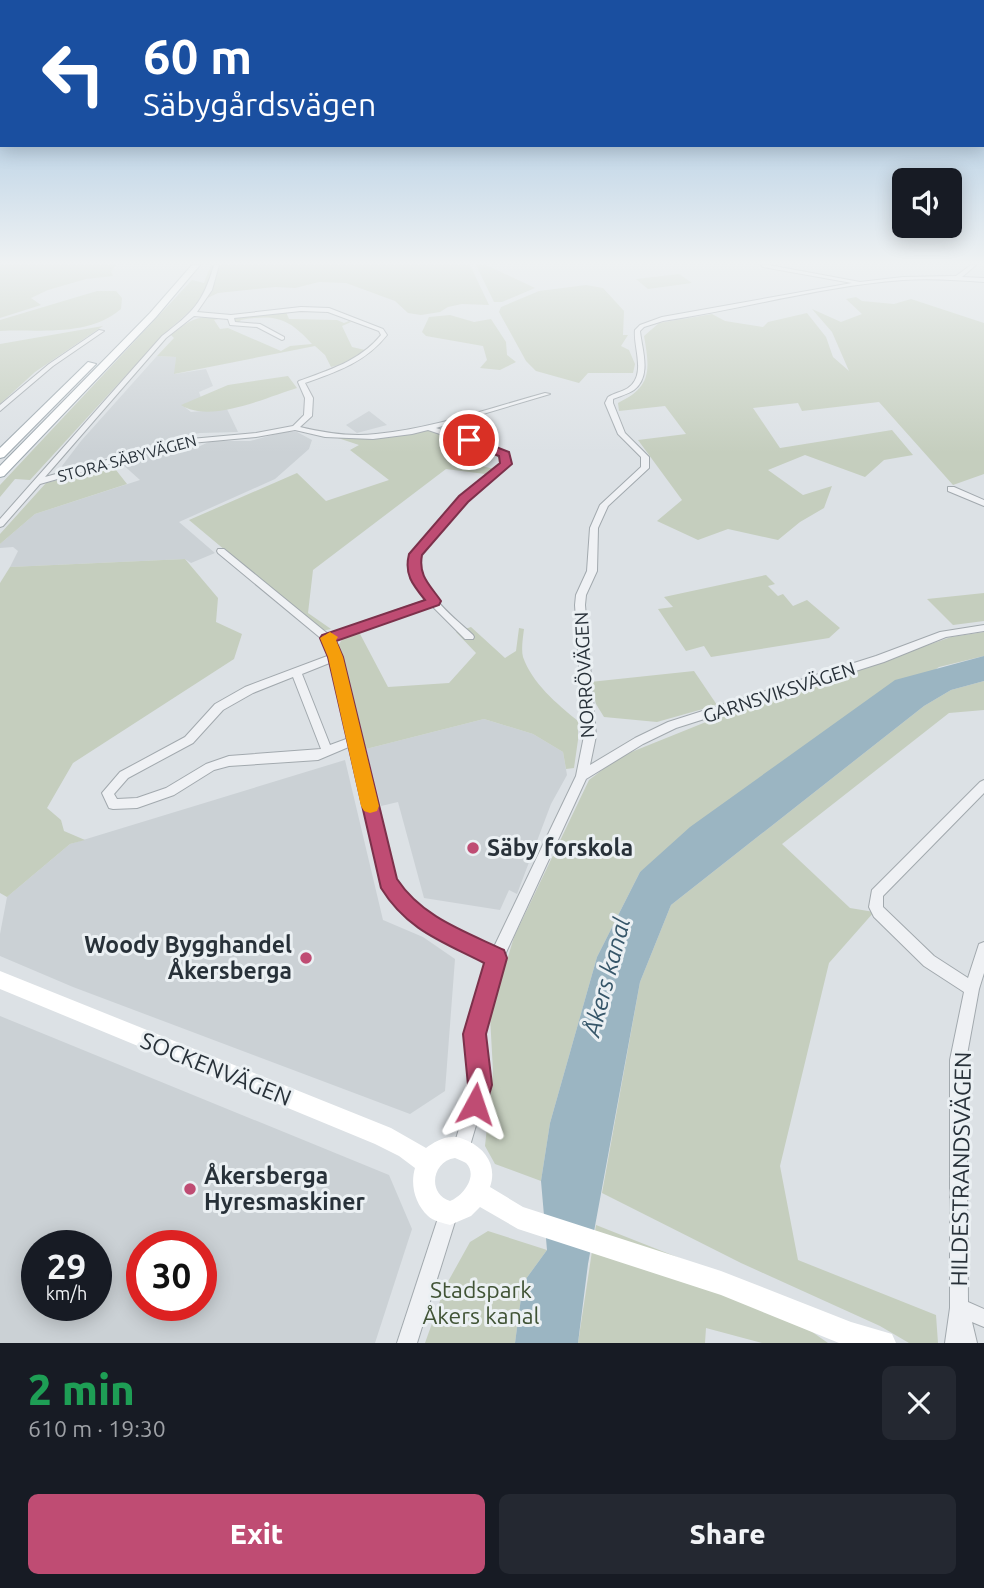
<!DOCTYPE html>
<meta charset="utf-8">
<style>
body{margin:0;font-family:Ubuntu,sans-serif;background:#242831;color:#f1f3f6;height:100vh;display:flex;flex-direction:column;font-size:26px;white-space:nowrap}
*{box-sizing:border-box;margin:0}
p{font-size:23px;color:#9ea1a6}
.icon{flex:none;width:38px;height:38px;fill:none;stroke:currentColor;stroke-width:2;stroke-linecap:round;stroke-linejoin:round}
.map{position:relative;height:1343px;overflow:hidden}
.details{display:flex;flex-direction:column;background:#171b24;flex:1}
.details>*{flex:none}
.banner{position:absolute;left:0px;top:0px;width:985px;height:147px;box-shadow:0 4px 18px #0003;background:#1a4fa0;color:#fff;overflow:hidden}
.fabs{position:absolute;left:892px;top:168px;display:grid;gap:14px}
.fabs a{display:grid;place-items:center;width:70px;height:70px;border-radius:10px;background:#171b24;box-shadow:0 4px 18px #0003;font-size:35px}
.speed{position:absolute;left:21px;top:1230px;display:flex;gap:14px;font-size:35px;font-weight:700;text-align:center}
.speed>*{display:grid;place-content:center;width:91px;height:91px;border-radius:50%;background:#171b24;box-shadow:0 4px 18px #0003;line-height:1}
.speed small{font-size:18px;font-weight:400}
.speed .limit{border:10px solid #d22;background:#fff;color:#111}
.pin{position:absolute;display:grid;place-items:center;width:60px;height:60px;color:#fff;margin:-30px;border:4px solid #fff;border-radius:50%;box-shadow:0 2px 7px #0007}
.me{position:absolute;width:77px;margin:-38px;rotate:5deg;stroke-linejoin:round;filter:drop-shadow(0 0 5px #0008)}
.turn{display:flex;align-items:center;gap:24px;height:147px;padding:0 28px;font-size:32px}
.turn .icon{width:91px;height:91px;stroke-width:2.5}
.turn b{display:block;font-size:49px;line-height:60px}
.round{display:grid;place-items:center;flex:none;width:74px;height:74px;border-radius:10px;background:#242831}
.head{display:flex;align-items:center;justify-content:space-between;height:119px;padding:0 28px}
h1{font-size:42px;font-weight:800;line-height:52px;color:#1e9e55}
.primary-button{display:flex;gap:14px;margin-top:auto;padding:14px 28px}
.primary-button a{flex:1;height:80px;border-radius:10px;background:#bf4c73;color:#fff;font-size:28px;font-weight:800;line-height:80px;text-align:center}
.primary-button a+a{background:#242831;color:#f1f3f6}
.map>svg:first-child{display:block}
.built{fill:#cbd1d5;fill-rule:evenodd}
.green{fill:#c5cebe}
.water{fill:#9bb5c2}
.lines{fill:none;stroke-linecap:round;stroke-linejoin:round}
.street-casing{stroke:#a2a9ae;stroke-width:2}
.primary-casing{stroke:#9da8af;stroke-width:2}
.street{fill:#eff1f4;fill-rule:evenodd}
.secondary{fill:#fff;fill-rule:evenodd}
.primary{fill:#fff;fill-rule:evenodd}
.route{fill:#bf4c73;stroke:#7c314b;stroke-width:2}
.slow{fill:#f59e0b}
.poi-dot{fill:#bf4c73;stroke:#ebf0f3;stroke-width:2.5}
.labels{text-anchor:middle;stroke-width:6;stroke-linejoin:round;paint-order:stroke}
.far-street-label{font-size:16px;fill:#283139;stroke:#ebf0f3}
.street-label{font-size:19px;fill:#283139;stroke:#ebf0f3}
.near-poi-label{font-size:23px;font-weight:bold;fill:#283139;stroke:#ebf0f3;text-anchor:start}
.near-street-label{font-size:23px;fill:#283139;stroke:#ebf0f3}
.near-park-label{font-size:23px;fill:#415436;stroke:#ebf0f3}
.near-water-label{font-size:24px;font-style:italic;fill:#365669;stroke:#ebf0f3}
</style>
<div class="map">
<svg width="984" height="1343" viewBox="0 0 984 1343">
<rect width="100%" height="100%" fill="#dce1e5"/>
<g class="built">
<polygon points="157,356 176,357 175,374 206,369 213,386 199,392 201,398 182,405 191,412 227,409 238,432 200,433 171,438 114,458 112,456 66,470 62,466 81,441"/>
<polygon points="369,411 387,425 357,433 346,425"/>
<polygon points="287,431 297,432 312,440 309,449 275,479 179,522 215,553 191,563 185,559 10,567 18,551 13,547 0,548 0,544 35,514 140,480 121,463 181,443 200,446 211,441 250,441"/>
<polygon points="484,719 533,734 563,752 567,775 551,804 517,894 509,890 500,910 424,898 398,802 381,806 366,749"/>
<polygon points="345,760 383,920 423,937 455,959 445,1091 410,1114 73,987 0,956 0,934 7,897 70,844"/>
<path d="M0 1016 389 1175 412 1229 375 1343H0ZM96 1246V1306H37V1246ZM201 1246V1306H142V1246Z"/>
</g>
<g class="green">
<polygon points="0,265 116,265 111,272 113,276 86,279 48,290 31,298 41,305 0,318"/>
<polygon points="211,265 470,265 489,305 462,304 448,307 440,312 421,315 408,313 395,301 346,283 319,282 295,288 275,287 218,293 201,301 163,335 30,480 15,479 0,497 0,485 192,280 204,283"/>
<polygon points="476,265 486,265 535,288 502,302 494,302"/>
<polygon points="679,274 692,283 648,289 636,279"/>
<polygon points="586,285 603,288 624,311 623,335 628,335 621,346 629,350 635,364 633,373 588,373 579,383 536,371 526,361 499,312 501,307 539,291"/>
<path d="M97 291H116L122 298 121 309C88 337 41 329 0 331V320Z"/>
<path d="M856 297 862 301 894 304 911 299 984 323V474L953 485 879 402 802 411 798 403 753 408 780 448 892 430 913 455 884 460 865 477 805 455 768 470 803 495 832 486 824 508 800 522 778 540 728 529 698 540 657 521 682 500 638 440 686 434 665 406 619 411 618 403C652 387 650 370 644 336L659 323 712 314 725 321 763 327 768 322 807 313 826 337 833 357 849 371 832 332 812 309 841 322 862 314 846 299Z"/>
<path d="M286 312 289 319 337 320 344 323 349 321 351 322 342 326 352 347 365 350 347 363 331 367 325 355 315 346 174 374 176 357 157 356 174 338 171 335C193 318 196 316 223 318L214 320 220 329 228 328 281 351 290 346 312 344C288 317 274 314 241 320L239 322H234L233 318Z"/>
<polygon points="450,315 474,322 491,319 506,342 507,355 516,362 500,370 480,368 487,360 483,346 426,336 422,332 429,317"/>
<polygon points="103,326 35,372 0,404 0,344"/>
<path d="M288 376 297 388C267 397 210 424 181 405L228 385Z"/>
<polygon points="427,430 466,441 471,444 462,452 463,459 476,465 495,469 485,474 446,469 313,570 308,613 331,629 322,631 189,520 297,473 326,501 389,480 350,450 359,445 338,438 374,438"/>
<polygon points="105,468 116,470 127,484 35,514 0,544 0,534 46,483"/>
<polygon points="185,559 218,598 216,622 242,634 234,659 73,763 47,808 61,820 64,831 85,840 70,844 7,897 0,893 0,583 10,567"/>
<polygon points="766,575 775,584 768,586 778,596 783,594 793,606 807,600 840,628 829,638 711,657 704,646 686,651 658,609 673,607 664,597"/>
<polygon points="984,593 984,621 953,625 927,599"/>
<path d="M471 627 505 658 516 651 519 628 524 629C523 637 521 649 523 657 532 683 557 704 578 721V740L574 768 566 769 563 752 533 734 484 719 366 749 338 646 343 638 359 632 388 687 449 683 476 653 456 632Z"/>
<polygon points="984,632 984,656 939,667 640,872 597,957 550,1123 541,1181 495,1164 485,1146 493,1071 490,1016 514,937 589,780 619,757 706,722 951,637"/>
<polygon points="694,671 717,705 657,722 604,717 596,704 590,682"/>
<polygon points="984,681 984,710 949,713 782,844 850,908 874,912 829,963 780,1166 798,1260 936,1315 938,1343 909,1343 880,1326 741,1263 602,1193 640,982 671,905 924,706 951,690"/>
<polygon points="596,1225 720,1274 788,1315 828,1343 762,1343 706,1328 705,1343 578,1343"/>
<polygon points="488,1231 547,1250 523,1283 515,1343 425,1343 445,1287 470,1242"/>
</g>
<polygon class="water" points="984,656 984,681 951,690 924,706 671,905 640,982 588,1264 578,1343 515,1343 523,1283 547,1250 541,1181 550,1123 597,957 640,872 690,827 895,680"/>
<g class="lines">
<g class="street-casing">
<g id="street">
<path d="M214 265H219L212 290 197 312 231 315 301 307 329 308 383 329 387 335C366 362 336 372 305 383L313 398 312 416 300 427C325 433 351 437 376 434 432 429 490 408 545 393L550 394 436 428 497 447 510 458 509 466 473 495 420 554C418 591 448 612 473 635L474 637 473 639H465L431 605 333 640 341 657 394 879C421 916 453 930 493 949L576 776 584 736 575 605 576 595 587 571 590 528 600 505 641 467V457L618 434 605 403 608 397C614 393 622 392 628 388 647 375 633 347 635 330L640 325 662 317 852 283 763 267 761 265H769L860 282 903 277 956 276 971 265H976L962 277 984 278V282C957 280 930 278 903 280 822 286 743 309 663 321L644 327 640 331C642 350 652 376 634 390 628 394 620 396 613 399V403L625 433 649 457V468L608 506 598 528 597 571 586 595 585 605 596 736 590 765 635 738 668 722 876 656 940 632 984 625V631L946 637 884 662 676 728 643 744 586 779 503 959 483 1034 488 1085 469 1149 467 1155 461 1157 455 1155 453 1149 472 1085 467 1034 488 961C444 939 412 927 383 885L351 746 318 760 229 766 214 770 174 795 137 808 113 809 109 808 102 793 120 772 185 737 215 704 245 687 330 655 323 640 218 553 217 551 218 549H224L328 634 426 600C415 585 410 573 411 554L467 491 502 463V459L491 451 428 430 412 434 373 439 325 437 295 430 256 437 180 444 40 484 3 526 0 527V519L162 336C193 312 203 303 214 265ZM301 311 328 312 379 331 381 335C360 361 329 370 299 381L298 382 305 398 304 415 293 426 256 433 180 440 45 477 166 338 194 316 228 319 230 325 257 327 282 340 284 339V337L260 324 235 322 234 318ZM332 662 349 738 330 745 302 674ZM293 677 321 749 229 756 206 764 166 788 137 798 117 799 114 794 128 778 193 743 223 710 253 693Z"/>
<polygon points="99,330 104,331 53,366 0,411 0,405 49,364"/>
<polygon points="948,487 954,487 984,500 984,506 948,491"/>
<polygon points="984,780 984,793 883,896 883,907 934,956 968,978 979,944 984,942 984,973 979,989 966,1060 968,1302 984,1309 984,1327 972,1322 977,1343 945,1343 950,1308 950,1060 964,992 924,966 874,917 869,907 872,890 980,782"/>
<polygon points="449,1203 455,1206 458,1212 417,1343 397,1343 440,1212 443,1206"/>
</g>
</g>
<g class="primary-casing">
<g id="primary">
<polygon points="192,265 200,265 156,317 4,476 0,477 0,466 150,313"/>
<polygon points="88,362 96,364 4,457 0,458 0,448"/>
</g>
</g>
<use href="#street" class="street"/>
<path class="secondary" d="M0 971 391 1128 426 1148C433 1143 442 1137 452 1137 458 1136 462 1139 468 1141 487 1150 497 1167 490 1187L523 1207 721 1271 851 1322 892 1334 896 1343H839L721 1295 518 1229 480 1207 471 1216 450 1225C443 1223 433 1221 428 1216 415 1204 410 1185 415 1168L399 1156 375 1144 0 989ZM455 1158C459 1160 463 1161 466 1163 479 1176 462 1197 450 1201 427 1194 432 1161 455 1158Z"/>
<use href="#primary" class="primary"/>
</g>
<linearGradient id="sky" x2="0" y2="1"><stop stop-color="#89b4d9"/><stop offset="0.58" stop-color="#eff2f3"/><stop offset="1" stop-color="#eff2f3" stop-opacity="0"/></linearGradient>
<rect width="984" height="453" fill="url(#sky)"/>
<path class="route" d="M465 438H473L509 452 512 464 468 502 422 555C418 576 430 585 441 601L439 605 336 641 343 657 397 879C422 917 464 931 504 950L507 958 486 1034 492 1085 484 1112 475 1116 467 1112 463 1104 468 1085 463 1034 484 963C441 941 407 930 381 888L328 657 320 638 322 635 425 600C412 584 404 574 409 554L459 496 500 463 499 456 465 443Z"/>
<polygon class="slow" points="330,632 338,637 336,640 343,657 379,806 377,811 370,813 364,811 361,806 328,657 320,638"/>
<g class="poi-dot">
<circle cx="473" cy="848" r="7"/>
<circle cx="306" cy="958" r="7"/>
<circle cx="190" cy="1189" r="7"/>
</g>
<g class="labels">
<g class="far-street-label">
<text transform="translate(127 458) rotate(-15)" y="6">STORA SÄBYVÄGEN</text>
</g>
<g class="street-label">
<text transform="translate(584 675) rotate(-93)" y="7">NORRÖVÄGEN</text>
<text transform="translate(779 692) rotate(-18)" y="7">GARNSVIKSVÄGEN</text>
</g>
<g class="near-poi-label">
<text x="487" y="856">Säby forskola</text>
<text x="292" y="953" text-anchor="end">Woody Bygghandel<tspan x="292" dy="26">Åkersberga</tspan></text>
<text x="204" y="1184">Åkersberga<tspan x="204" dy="26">Hyresmaskiner</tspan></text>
</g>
<g class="near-street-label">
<text transform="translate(216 1069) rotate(22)" y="8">SOCKENVÄGEN</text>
<text transform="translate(961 1169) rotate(-89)" y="8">HILDESTRANDSVÄGEN</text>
</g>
<g class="near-park-label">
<text x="481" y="1298">Stadspark<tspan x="481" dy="26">Åkers kanal</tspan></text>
</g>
<g class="near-water-label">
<text transform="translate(607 977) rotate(-75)" y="8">Åkers kanal</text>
</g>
</g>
</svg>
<div class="fabs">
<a><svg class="icon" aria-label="sound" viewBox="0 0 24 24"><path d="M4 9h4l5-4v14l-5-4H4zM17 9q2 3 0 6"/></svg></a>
</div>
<div class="speed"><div>29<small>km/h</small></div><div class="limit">30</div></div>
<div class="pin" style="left:469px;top:440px;background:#d93025"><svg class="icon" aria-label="arrive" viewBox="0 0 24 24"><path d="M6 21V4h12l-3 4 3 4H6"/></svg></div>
<svg class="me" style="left:475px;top:1104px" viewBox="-20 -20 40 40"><path d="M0-17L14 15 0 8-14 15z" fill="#bf4c73" stroke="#fff" stroke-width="4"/></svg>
<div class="banner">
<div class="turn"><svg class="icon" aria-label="left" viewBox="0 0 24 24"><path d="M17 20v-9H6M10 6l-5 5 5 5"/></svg><div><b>60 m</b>Säbygårdsvägen</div></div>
</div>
</div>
<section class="details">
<div class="head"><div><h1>2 min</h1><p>610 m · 19:30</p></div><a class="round"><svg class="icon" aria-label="close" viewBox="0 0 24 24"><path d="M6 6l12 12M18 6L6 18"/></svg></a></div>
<div class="primary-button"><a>Exit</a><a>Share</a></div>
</section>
